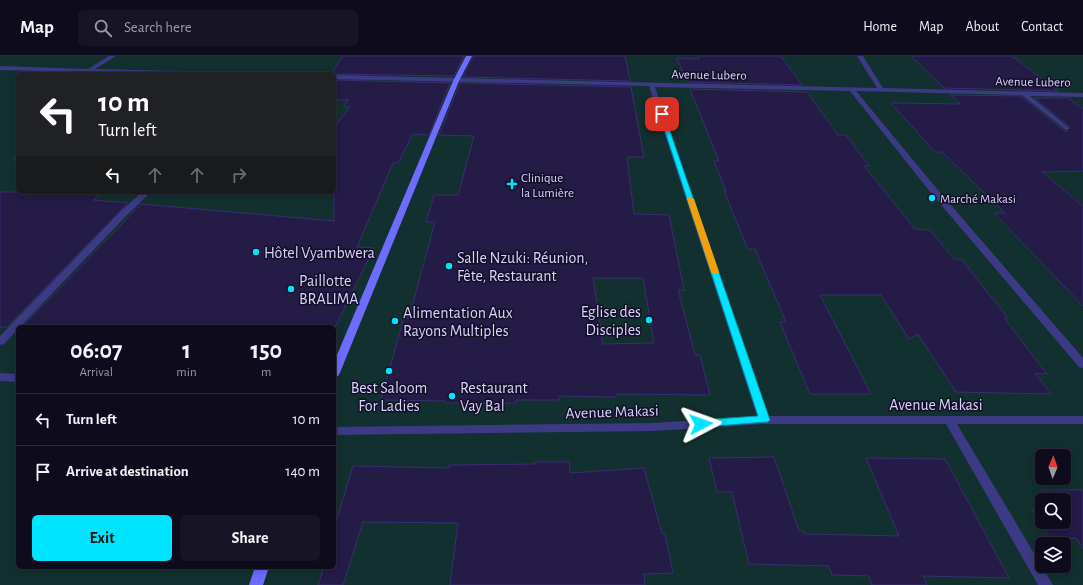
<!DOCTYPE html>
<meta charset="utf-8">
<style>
body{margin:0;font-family:"Alegreya Sans",sans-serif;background:#171425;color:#f1f3f6;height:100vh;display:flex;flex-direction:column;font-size:15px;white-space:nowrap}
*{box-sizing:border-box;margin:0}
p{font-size:13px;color:#9b9ba3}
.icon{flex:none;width:22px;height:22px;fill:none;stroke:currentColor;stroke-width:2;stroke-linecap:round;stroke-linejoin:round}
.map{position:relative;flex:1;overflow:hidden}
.panel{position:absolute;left:16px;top:269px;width:320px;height:244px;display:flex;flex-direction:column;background:#0e0b1c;border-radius:6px;box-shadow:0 2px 10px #0003,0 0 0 1px #2e2b3b}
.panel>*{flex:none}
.banner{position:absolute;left:16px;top:16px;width:320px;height:122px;border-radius:6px;box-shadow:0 2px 10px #0003,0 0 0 1px #2e2b3b;background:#202124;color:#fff;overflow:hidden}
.needle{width:26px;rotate:2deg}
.fabs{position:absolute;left:1035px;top:393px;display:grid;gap:8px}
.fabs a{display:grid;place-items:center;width:36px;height:36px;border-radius:6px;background:#0e0b1c;box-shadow:0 2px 10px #0003,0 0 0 1px #2e2b3b;font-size:20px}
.pin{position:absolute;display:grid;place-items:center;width:34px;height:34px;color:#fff;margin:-17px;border-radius:8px;box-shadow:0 2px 6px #0006}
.me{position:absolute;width:44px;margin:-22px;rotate:86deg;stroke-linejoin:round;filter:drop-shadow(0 0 3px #0008)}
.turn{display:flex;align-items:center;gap:14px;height:84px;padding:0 16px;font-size:18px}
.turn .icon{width:52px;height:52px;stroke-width:2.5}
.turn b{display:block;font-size:28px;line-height:34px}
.lanes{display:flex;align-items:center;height:38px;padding:0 16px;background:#0003;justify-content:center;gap:20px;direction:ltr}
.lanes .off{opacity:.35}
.eta{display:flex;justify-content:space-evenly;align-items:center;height:68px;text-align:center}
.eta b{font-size:24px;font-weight:600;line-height:28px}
.action{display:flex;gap:8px;margin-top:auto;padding:8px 16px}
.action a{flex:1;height:46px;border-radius:6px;background:#00e5ff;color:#111;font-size:16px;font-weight:600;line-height:46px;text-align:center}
.action a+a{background:#171425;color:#f1f3f6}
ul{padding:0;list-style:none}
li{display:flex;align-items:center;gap:12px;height:52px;padding:0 16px;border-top:1px solid #2e2b3b}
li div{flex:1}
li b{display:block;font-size:15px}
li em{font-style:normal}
header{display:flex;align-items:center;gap:24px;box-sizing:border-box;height:56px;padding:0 20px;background:#0e0b1c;border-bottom:1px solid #2e2b3b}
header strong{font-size:19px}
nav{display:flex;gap:22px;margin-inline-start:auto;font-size:14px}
.search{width:280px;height:36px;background:#171425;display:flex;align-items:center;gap:10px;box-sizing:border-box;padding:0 14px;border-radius:6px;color:#9b9ba3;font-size:15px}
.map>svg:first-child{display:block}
.green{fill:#12302f;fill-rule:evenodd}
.building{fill:#241b47;stroke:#3b2d73;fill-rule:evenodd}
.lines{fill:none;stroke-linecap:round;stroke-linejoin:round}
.street{fill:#3d3a85;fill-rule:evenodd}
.secondary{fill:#6f6bff;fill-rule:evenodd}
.route{fill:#00e5ff;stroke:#0095a6}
.slow{fill:#f59e0b}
.poi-dot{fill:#00e5ff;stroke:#130f26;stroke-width:1.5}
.labels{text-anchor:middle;stroke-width:3;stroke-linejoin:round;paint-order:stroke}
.far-street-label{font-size:13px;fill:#d9d4ff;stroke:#130f26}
.far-poi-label{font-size:13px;fill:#d9d4ff;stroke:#130f26;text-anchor:start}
.poi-label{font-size:16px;fill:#d9d4ff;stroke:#130f26;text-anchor:start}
.street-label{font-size:16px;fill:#d9d4ff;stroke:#130f26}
</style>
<header>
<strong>Map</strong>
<div class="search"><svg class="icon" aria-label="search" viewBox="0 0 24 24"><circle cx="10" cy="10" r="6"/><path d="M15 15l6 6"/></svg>Search here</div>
<nav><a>Home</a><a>Map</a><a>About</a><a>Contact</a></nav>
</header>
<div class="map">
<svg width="1083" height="529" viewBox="0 0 1083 529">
<rect width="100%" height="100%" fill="#130f26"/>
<path class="green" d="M0 0H1083V529H0ZM18 18H334V136H18ZM18 271H334V511H18ZM1042 400H1064V422H1042ZM1042 444H1064V466H1042ZM1042 488H1064V510H1042Z"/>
<g class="building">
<polygon points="343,0 464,0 454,20 334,18 334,13"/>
<polygon points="473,0 625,0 630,25 463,21"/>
<polygon points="699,0 781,0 802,29 687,26 677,2 699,3"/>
<polygon points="911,0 1012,0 1058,35 944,32"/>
<polygon points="334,24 450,27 429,79 413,78 398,107 393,107 357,191 374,192 335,271 22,271 141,148 334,165 334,72 350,51 343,51 349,44 334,44"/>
<path d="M460 27 631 31 644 101H627L634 158 669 159 684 234H678L695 299H700L710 339 616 338V341L559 340V344H516V347H445V345L381 344 404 261 409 262 435 166H426L434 139H458L474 80 439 79ZM593 222H643L654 287 603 288Z"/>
<polygon points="690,33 807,36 838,79 846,79 869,110 864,110 915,173 930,174 954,203 961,203 1008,262 1004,262 1047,318 1035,317 1051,338 956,336 918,278 909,283 881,239 820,239 871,338 810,338 780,266 786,266 755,193 748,193 724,135 726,135 714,105 719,105"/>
<polygon points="951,39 1021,40 1066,76 1070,71 1034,42 1068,42 1083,53 1083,115 1042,116 1083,150 1083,250 994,157 1005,157 942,96 935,96 891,47 961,48"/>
<polygon points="0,136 103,136 93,144 128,147 7,271 0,271"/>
<polygon points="774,401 799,475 803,475 804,478 899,480 866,402 945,403 1009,522 923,520 927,529 872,529 869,520 832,519 829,510 749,508 732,436 717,436 709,402"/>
<polygon points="535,406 569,406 570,417 644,412 662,478 665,478 673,517 644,518 645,529 450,529 458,467 363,466 343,529 318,529 324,511 334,511 334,473 353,410 448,412 449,409 535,408"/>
<polygon points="1044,434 1083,434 1083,493 1076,482 1050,482 1032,454 1042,454 1042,466 1064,466 1064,444 1051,444"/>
</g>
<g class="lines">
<g class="street">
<polygon points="109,0 116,0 95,13 224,16 227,18 160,18 0,14 0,10 88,13"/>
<polygon points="857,0 863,0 883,32 1083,37 1083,41 1030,40 1068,71 1069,72 1066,74 1022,39 856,35 937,133 1083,302 1083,312 1079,311 931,137 850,35 655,31 768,360 1083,360 1083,368 957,368 1053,529 1038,529 946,368 764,368 654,375 334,379 334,371 654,367 757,360 649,30 334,23 334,19 877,32"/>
<rect x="14" y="101" width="4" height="4"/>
<polygon points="142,136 151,136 126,160 20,271 18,271 18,273 4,288 0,289 0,280 120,156"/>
<polygon points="0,317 18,318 18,326 0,325"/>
</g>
<g class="secondary">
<polygon points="466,0 472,0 459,25 339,319 334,323 334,306 453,25"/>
<polygon points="255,511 269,511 263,529 249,529"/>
</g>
</g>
<polygon class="route" points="659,57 664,58 770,364 768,366 701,371 696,368 701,364 758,360"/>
<polygon class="slow" points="688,141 694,143 719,216 718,218 712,218 711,216 687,143"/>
<g class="poi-dot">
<path d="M510 122h4v4h4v4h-4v4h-4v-4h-4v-4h4z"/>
<circle cx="932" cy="142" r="4"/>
<circle cx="256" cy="196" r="4"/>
<circle cx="449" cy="210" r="4"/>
<circle cx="291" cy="233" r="4"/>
<circle cx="649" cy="264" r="4"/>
<circle cx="395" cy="265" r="4"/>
<circle cx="389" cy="315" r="4"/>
<circle cx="452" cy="340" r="4"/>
</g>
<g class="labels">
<g class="far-street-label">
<text transform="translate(709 18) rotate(1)" y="5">Avenue Lubero</text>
<text transform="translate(1033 25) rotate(1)" y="5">Avenue Lubero</text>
</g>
<g class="far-poi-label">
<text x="521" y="126">Clinique<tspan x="521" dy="15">la Lumière</tspan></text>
<text x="940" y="147">Marché Makasi</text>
</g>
<g class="poi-label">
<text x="264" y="202">Hôtel Vyambwera</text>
<text x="457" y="207">Salle Nzuki: Réunion,<tspan x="457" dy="18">Fête, Restaurant</tspan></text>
<text x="299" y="230">Paillotte<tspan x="299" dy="18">BRALIMA</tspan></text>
<text x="641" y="261" text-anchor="end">Eglise des<tspan x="641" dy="18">Disciples</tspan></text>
<text x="403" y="262">Alimentation Aux<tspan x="403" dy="18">Rayons Multiples</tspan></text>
<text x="389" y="337" text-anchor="middle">Best Saloom<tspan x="389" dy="18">For Ladies</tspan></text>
<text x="460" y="337">Restaurant<tspan x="460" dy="18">Vay Bal</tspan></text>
</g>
<g class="street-label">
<text x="936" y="354">Avenue Makasi</text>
<text transform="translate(612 355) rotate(-2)" y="6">Avenue Makasi</text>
</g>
</g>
</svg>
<div class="fabs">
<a><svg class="needle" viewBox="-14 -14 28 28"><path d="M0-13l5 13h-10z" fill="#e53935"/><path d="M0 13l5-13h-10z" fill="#9b9ba3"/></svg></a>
<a><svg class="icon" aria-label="search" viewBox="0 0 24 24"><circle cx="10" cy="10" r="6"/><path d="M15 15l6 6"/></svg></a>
<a><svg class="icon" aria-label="layers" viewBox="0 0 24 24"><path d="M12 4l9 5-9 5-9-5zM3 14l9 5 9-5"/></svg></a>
</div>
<div class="pin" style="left:662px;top:58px;background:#d93025"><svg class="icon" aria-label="arrive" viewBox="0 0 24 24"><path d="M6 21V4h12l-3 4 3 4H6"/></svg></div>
<svg class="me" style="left:701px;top:368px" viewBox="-20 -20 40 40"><path d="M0-17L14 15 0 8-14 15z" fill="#00e5ff" stroke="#fff" stroke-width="4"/></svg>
<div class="banner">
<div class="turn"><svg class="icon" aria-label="left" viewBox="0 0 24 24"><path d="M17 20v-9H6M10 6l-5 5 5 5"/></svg><div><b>10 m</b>Turn left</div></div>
<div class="lanes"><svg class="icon" aria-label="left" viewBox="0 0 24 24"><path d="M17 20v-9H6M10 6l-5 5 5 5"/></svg><svg class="icon off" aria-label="ahead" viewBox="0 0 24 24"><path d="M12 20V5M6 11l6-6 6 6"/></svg><svg class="icon off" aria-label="ahead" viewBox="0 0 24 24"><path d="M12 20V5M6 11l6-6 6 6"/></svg><svg class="icon off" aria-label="right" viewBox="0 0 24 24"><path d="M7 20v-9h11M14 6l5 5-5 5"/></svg></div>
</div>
<section class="panel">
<div class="eta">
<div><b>06:07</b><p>Arrival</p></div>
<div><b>1</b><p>min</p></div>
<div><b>150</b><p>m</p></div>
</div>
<ul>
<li><svg class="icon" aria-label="left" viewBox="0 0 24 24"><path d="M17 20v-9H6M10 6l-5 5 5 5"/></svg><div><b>Turn left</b></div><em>10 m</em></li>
<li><svg class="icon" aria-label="arrive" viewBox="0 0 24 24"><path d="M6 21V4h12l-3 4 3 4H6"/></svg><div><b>Arrive at destination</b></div><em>140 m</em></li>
</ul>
<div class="action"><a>Exit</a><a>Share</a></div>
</section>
</div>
